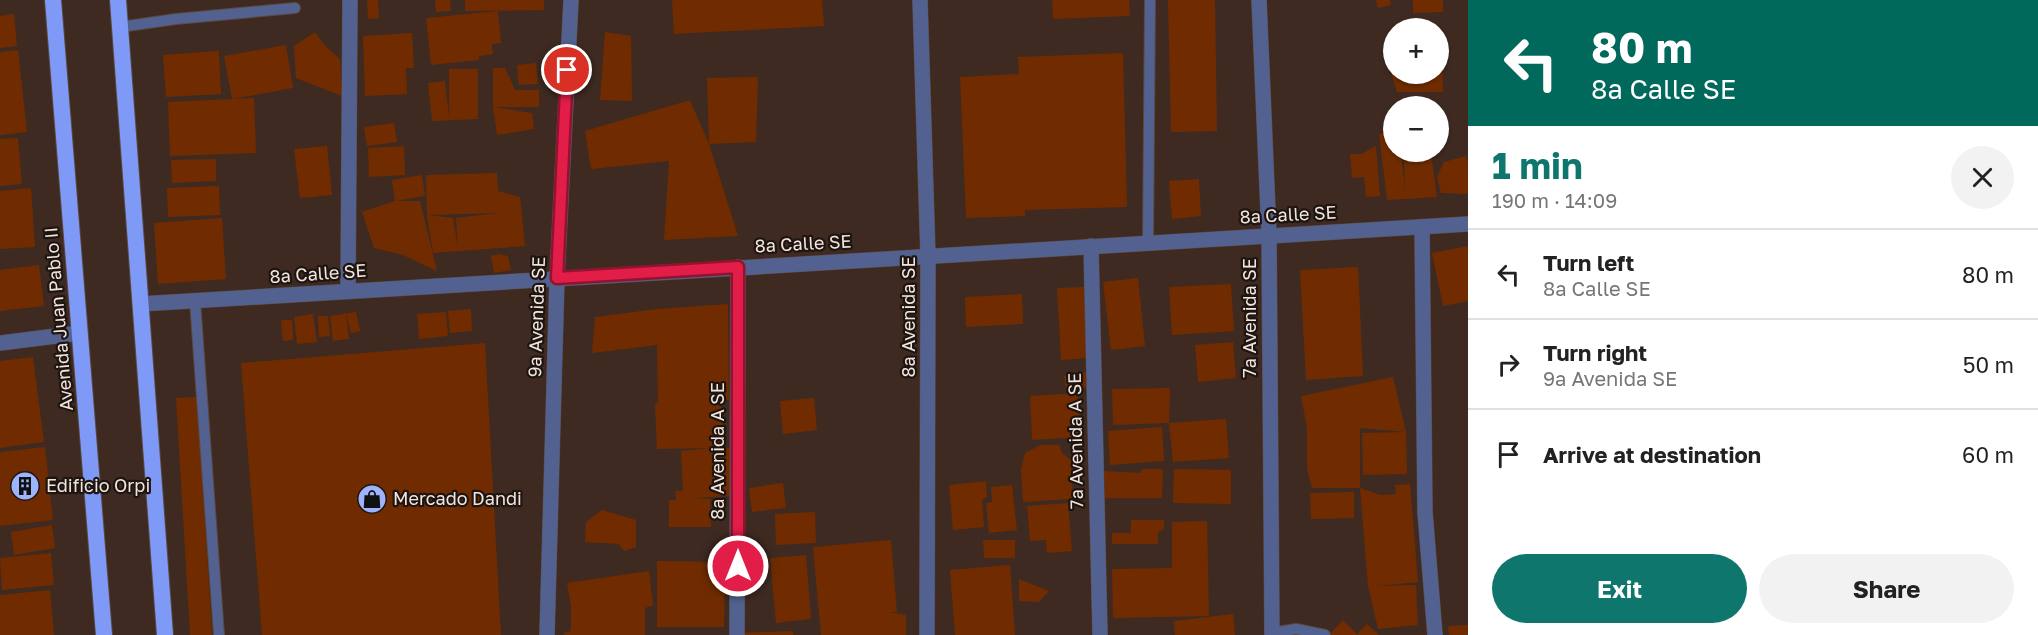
<!DOCTYPE html>
<meta charset="utf-8">
<style>
body{margin:0;font-family:"Golos Text",sans-serif;background:#f2f2f2;color:#222;height:100vh;display:flex;flex-direction:column;font-size:22px;white-space:nowrap}
*{box-sizing:border-box;margin:0}
p{font-size:20px;color:#767676}
.icon{flex:none;width:33px;height:33px;fill:none;stroke:currentColor;stroke-width:2;stroke-linecap:round;stroke-linejoin:round}
.map{position:relative;flex:1;overflow:hidden}
.side{display:flex;flex-direction:column;background:#fff;width:570px}
.side>*{flex:none}
.guide{background:#00695c;color:#fff;overflow:hidden}
.tools{position:absolute;left:1383px;top:18px;display:grid;gap:12px}
.tools a{display:grid;place-items:center;width:66px;height:66px;border-radius:50%;background:#fff;box-shadow:0 2px 4px #0004;font-size:30px}
.pin{position:absolute;display:grid;place-items:center;width:51px;height:51px;color:#fff;margin:-26px;border:3px solid #fff;border-radius:50%;box-shadow:0 2px 6px #0007}
.me{position:absolute;width:66px;margin:-33px;rotate:0deg;stroke-linejoin:round;filter:drop-shadow(0 0 4px #0008)}
.turn{display:flex;align-items:center;gap:21px;height:126px;padding:0 24px;font-size:27px}
.turn .icon{width:78px;height:78px;stroke-width:2.5}
.turn b{display:block;font-size:42px;line-height:51px}
.round{display:grid;place-items:center;flex:none;width:63px;height:63px;border-radius:32px;background:#f2f2f2}
.headline{display:flex;align-items:center;justify-content:space-between;height:102px;padding:0 24px}
h1{font-size:36px;font-weight:700;line-height:45px;color:#0f766e}
.action{display:flex;gap:12px;margin-top:auto;padding:12px 24px}
.action a{flex:1;height:69px;border-radius:36px;background:#0f766e;color:#fff;font-size:24px;font-weight:700;line-height:69px;text-align:center}
.action a+a{background:#f2f2f2;color:#222}
ul{padding:0;list-style:none}
li{display:flex;align-items:center;gap:18px;height:90px;padding:0 24px;border-top:2px solid #e0e0e0}
li div{flex:1}
li b{display:block;font-size:22px}
li em{font-style:normal}
main{display:flex;flex:1;min-height:0}
.map>svg:first-child{display:block}
.building{fill:#702c00}
.lines{fill:none;stroke-linecap:round;stroke-linejoin:round}
.service-casing{stroke:#5b483f;stroke-width:12}
.minor-casing{stroke:#5b483f;stroke-width:16}
.tertiary-casing{stroke:#5b483f;stroke-width:16}
.trunk-casing{stroke:#5b483f;stroke-width:18}
.service{stroke:#52618f;stroke-width:10}
.minor{stroke:#52618f;stroke-width:15}
.tertiary{stroke:#52618f;stroke-width:15}
.trunk{stroke:#7e9af6;stroke-width:16}
.route-casing{stroke:#92132f;stroke-width:15}
.route{stroke:#e11d48;stroke-width:10}
.labels{text-anchor:middle;stroke-width:4.5;stroke-linejoin:round;paint-order:stroke}
.street-label{font-size:18px;fill:#f2e5de;stroke:#1e1511}
.poi-label{font-size:18px;fill:#f2e5de;stroke:#1e1511;text-anchor:start}
</style>
<main>
<div class="map">
<svg width="1468" height="635" viewBox="0 0 1468 635">
<rect width="100%" height="100%" fill="#3e2a21"/>
<g class="building">
<polygon points="367,0 378,0 379,18 368,19"/>
<polygon points="435,0 450,0 451,11 436,12"/>
<polygon points="465,0 544,0 544,10 465,11"/>
<polygon points="672,0 822,0 824,26 674,34"/>
<polygon points="1052,0 1129,0 1130,16 1053,19"/>
<polygon points="1168,0 1215,0 1217,131 1171,132"/>
<polygon points="1376,0 1390,0 1391,5 1378,8"/>
<polygon points="1413,0 1443,0 1443,12 1413,13"/>
<polygon points="498,11 501,43 492,44 493,54 479,56 479,60 431,65 426,18"/>
<polygon points="14,14 17,46 0,48 0,16"/>
<polygon points="315,32 325,46 340,59 342,96 296,78 294,46"/>
<polygon points="605,32 631,36 632,101 600,100"/>
<polygon points="412,33 414,68 406,68 407,94 365,96 363,36"/>
<polygon points="1438,33 1442,33 1443,92 1397,92 1387,60 1394,60 1394,74 1438,74"/>
<polygon points="286,45 293,88 232,99 224,56"/>
<polygon points="18,50 27,132 0,135 0,52"/>
<polygon points="219,51 221,94 166,97 163,55"/>
<polygon points="1123,53 1127,207 1025,210 1025,216 966,218 960,77 1019,74 1018,57"/>
<polygon points="536,63 538,84 519,85 517,65"/>
<polygon points="493,68 505,68 515,90 539,90 539,107 493,107"/>
<polygon points="449,69 478,69 478,119 432,121 428,83 445,81 449,117"/>
<polygon points="758,77 756,142 709,144 738,236 664,240 669,161 591,169 585,131 690,100 709,144 707,78"/>
<polygon points="254,98 256,153 170,156 168,102"/>
<polygon points="493,107 532,113 534,129 497,135"/>
<polygon points="394,123 397,142 367,146 364,127"/>
<polygon points="1394,132 1394,152 1401,152 1405,190 1404,157 1431,153 1437,197 1387,200 1379,134"/>
<polygon points="18,138 22,184 0,186 0,139"/>
<polygon points="327,146 332,195 300,198 294,149"/>
<polygon points="404,146 405,175 369,177 368,148"/>
<polygon points="1376,146 1380,196 1366,197 1364,177 1352,178 1350,154 1361,154"/>
<polygon points="1466,156 1468,163 1468,194 1441,193 1437,177 1444,162"/>
<polygon points="216,159 216,181 172,183 171,160"/>
<polygon points="497,173 498,191 520,197 525,246 433,253 427,215 453,218 458,249 456,218 498,213 427,215 426,175"/>
<polygon points="422,175 425,196 395,201 392,180"/>
<polygon points="1199,179 1201,216 1172,219 1169,181"/>
<polygon points="219,186 220,215 168,217 167,188"/>
<polygon points="31,188 35,247 0,249 0,191"/>
<polygon points="395,201 420,201 437,271 403,255 374,248 362,212"/>
<polygon points="222,218 226,279 158,284 154,223"/>
<polygon points="1468,246 1468,301 1443,306 1432,253"/>
<polygon points="499,254 508,256 511,270 494,273 491,256"/>
<polygon points="39,265 44,306 0,311 0,270"/>
<polygon points="1358,267 1363,376 1306,380 1300,270"/>
<polygon points="1138,278 1145,346 1111,350 1103,282"/>
<polygon points="1231,284 1234,331 1172,335 1169,287"/>
<polygon points="1084,287 1088,358 1061,360 1057,288"/>
<polygon points="1022,294 1023,324 966,327 965,297"/>
<polygon points="728,304 729,400 715,401 721,401 723,448 730,448 732,496 694,498 710,499 711,527 669,527 669,500 676,500 675,491 683,491 681,451 710,448 657,449 655,403 658,403 657,345 592,353 595,317 657,309"/>
<polygon points="471,309 472,331 450,333 448,311"/>
<polygon points="356,312 360,331 351,333 346,314 349,339 333,341 330,316"/>
<polygon points="446,312 448,336 419,339 417,314"/>
<polygon points="313,314 317,342 297,344 294,317"/>
<polygon points="318,316 328,316 330,336 319,337"/>
<polygon points="281,320 292,320 293,340 283,341"/>
<polygon points="1233,342 1236,378 1198,382 1195,345"/>
<polygon points="485,343 501,635 262,635 241,363"/>
<polygon points="33,357 44,442 0,448 0,361"/>
<polygon points="1087,372 1089,387 1066,391 1064,376"/>
<polygon points="1393,377 1406,432 1360,428 1360,488 1380,495 1396,494 1395,485 1410,484 1418,582 1377,586 1416,585 1418,625 1378,629 1368,586 1360,488 1312,488 1307,469 1307,428 1301,396"/>
<polygon points="1170,388 1169,423 1113,425 1112,389"/>
<polygon points="1078,393 1080,437 1032,440 1030,396"/>
<polygon points="197,397 212,635 190,635 176,398"/>
<polygon points="814,398 817,430 783,434 780,401"/>
<polygon points="1226,419 1229,458 1173,462 1169,423"/>
<polygon points="1162,427 1164,461 1110,465 1108,431"/>
<polygon points="1406,432 1407,474 1363,475 1362,433"/>
<polygon points="1041,445 1059,445 1062,453 1071,460 1073,499 1023,502 1021,470 1025,453"/>
<polygon points="45,447 53,520 0,526 0,452"/>
<polygon points="1142,469 1163,469 1162,498 1105,498 1104,471 1141,473"/>
<polygon points="1174,469 1231,470 1231,504 1173,503"/>
<polygon points="986,481 987,497 982,500 984,527 953,530 949,485"/>
<polygon points="783,483 786,508 752,512 749,488"/>
<polygon points="1012,485 1017,530 989,533 986,503 992,502 991,487"/>
<polygon points="1354,492 1354,518 1311,519 1310,493"/>
<polygon points="1068,503 1072,551 1047,553 1046,540 1030,541 1027,506"/>
<polygon points="602,510 636,520 636,547 624,551 619,544 585,542 586,522"/>
<polygon points="815,512 816,543 776,545 775,514"/>
<polygon points="1131,520 1164,520 1164,529 1158,532 1158,544 1112,544 1112,533 1131,533"/>
<polygon points="1207,521 1209,616 1113,618 1112,569 1172,568 1172,522"/>
<polygon points="52,525 55,548 14,555 11,532"/>
<polygon points="891,540 897,612 888,612 906,615 906,635 821,635 813,547"/>
<polygon points="983,540 1015,540 1015,558 984,558"/>
<polygon points="51,553 54,585 2,590 0,558"/>
<polygon points="806,555 811,619 776,623 770,558"/>
<polygon points="657,561 725,562 724,627 657,627"/>
<polygon points="1010,565 1015,635 955,635 950,570"/>
<polygon points="649,571 653,605 645,608 645,635 564,635 564,633 571,631 571,606 567,583"/>
<polygon points="1019,579 1049,591 1039,602 1019,601"/>
<polygon points="50,590 54,635 0,635 0,595"/>
<polygon points="1233,614 1235,635 1175,635 1174,621"/>
<polygon points="1343,620 1357,634 1367,624 1379,635 1329,635"/>
<polygon points="1468,625 1468,635 1449,635 1448,626"/>
<polygon points="793,631 793,635 740,635 740,633"/>
</g>
<g class="lines">
<g class="service-casing">
<g id="service">
<polyline points="120,27 176,19 295,8"/>
<polyline points="1148,243 1150,0"/>
<polyline points="195,301 219,635"/>
<polyline points="1272,633 1296,629 1325,635"/>
</g>
</g>
<g class="minor-casing">
<g id="minor">
<polyline points="1422,227 1425,512 1435,635"/>
<polyline points="1091,246 1100,635"/>
<polyline points="348,291 350,0"/>
<polyline points="140,304 1468,224"/>
<polyline points="0,343 80,333"/>
<polyline points="547,635 557,278 571,0"/>
<polyline points="737,635 738,267"/>
</g>
</g>
<g class="tertiary-casing">
<g id="tertiary">
<polyline points="920,0 928,256 927,635"/>
<polyline points="1259,0 1269,235 1272,635"/>
</g>
</g>
<g class="trunk-casing">
<g id="trunk">
<polyline points="53,0 104,635"/>
<polyline points="118,0 165,635"/>
</g>
</g>
<use href="#service" class="service"/>
<use href="#minor" class="minor"/>
<use href="#tertiary" class="tertiary"/>
<use href="#trunk" class="trunk"/>
</g>
<g class="lines">
<g class="route-casing">
<polyline id="route" points="567,70 557,278 738,267 738,566"/>
</g>
<use href="#route" class="route"/>
</g>
<defs>
<g id="building-disc" transform="scale(1.5)"><circle r="9.5" fill="#9db4fd" stroke="#1e1511"/><path d="M-4-6H4V6H1V3H-1V6H-4ZM-2.5-4.3h1.7v1.8h-1.7ZM.8-4.3h1.7v1.8H.8ZM-2.5-1h1.7V.8h-1.7ZM.8-1h1.7V.8H.8Z" fill="#111"/></g>
<g id="shop-disc" transform="scale(1.5)"><circle r="9.5" fill="#9db4fd" stroke="#1e1511"/><path d="M-5-2.5h2.3a2.7 3.5 0 0 1 5.4 0H5L5.5 6h-11ZM-1.5-2.5h3a1.5 2.3 0 0 0-3 0Z" fill="#111"/></g>
</defs>
<g fill-rule="evenodd">
<use href="#building-disc" x="25" y="486"/>
<use href="#shop-disc" x="372" y="499"/>
</g>
<g class="labels">
<g class="street-label">
<text transform="translate(1288 215) rotate(-3)" y="6">8a Calle SE</text>
<text transform="translate(803 244) rotate(-3)" y="6">8a Calle SE</text>
<text transform="translate(318 274) rotate(-4)" y="6">8a Calle SE</text>
<text transform="translate(537 317) rotate(-88)" y="6">9a Avenida SE</text>
<text transform="translate(909 317) rotate(-90)" y="6">8a Avenida SE</text>
<text transform="translate(1250 318) rotate(-90)" y="6">7a Avenida SE</text>
<text transform="translate(59 319) rotate(-95)" y="6">Avenida Juan Pablo II</text>
<text transform="translate(1076 441) rotate(-91)" y="6">7a Avenida A SE</text>
<text transform="translate(718 451) rotate(-90)" y="6">8a Avenida A SE</text>
</g>
<g class="poi-label">
<text x="46" y="492">Edificio Orpi</text>
<text x="393" y="505">Mercado Dandi</text>
</g>
</g>
</svg>
<div class="tools">
<a>+</a>
<a>−</a>
</div>
<div class="pin" style="left:567px;top:70px;background:#d93025"><svg class="icon" aria-label="arrive" viewBox="0 0 24 24"><path d="M6 21V4h12l-3 4 3 4H6"/></svg></div>
<svg class="me" style="left:738px;top:566px" viewBox="-20 -20 40 40"><circle r="17" fill="#e11d48" stroke="#fff" stroke-width="3"/><path d="M0-11L8 9 0 5-8 9z" fill="#fff"/></svg>
</div>
<section class="side">
<div class="guide">
<div class="turn"><svg class="icon" aria-label="left" viewBox="0 0 24 24"><path d="M17 20v-9H6M10 6l-5 5 5 5"/></svg><div><b>80 m</b>8a Calle SE</div></div>
</div>
<div class="headline"><div><h1>1 min</h1><p>190 m · 14:09</p></div><a class="round"><svg class="icon" aria-label="close" viewBox="0 0 24 24"><path d="M6 6l12 12M18 6L6 18"/></svg></a></div>
<ul>
<li><svg class="icon" aria-label="left" viewBox="0 0 24 24"><path d="M17 20v-9H6M10 6l-5 5 5 5"/></svg><div><b>Turn left</b><p>8a Calle SE</p></div><em>80 m</em></li>
<li><svg class="icon" aria-label="right" viewBox="0 0 24 24"><path d="M7 20v-9h11M14 6l5 5-5 5"/></svg><div><b>Turn right</b><p>9a Avenida SE</p></div><em>50 m</em></li>
<li><svg class="icon" aria-label="arrive" viewBox="0 0 24 24"><path d="M6 21V4h12l-3 4 3 4H6"/></svg><div><b>Arrive at destination</b></div><em>60 m</em></li>
</ul>
<div class="action"><a>Exit</a><a>Share</a></div>
</section>
</main>
